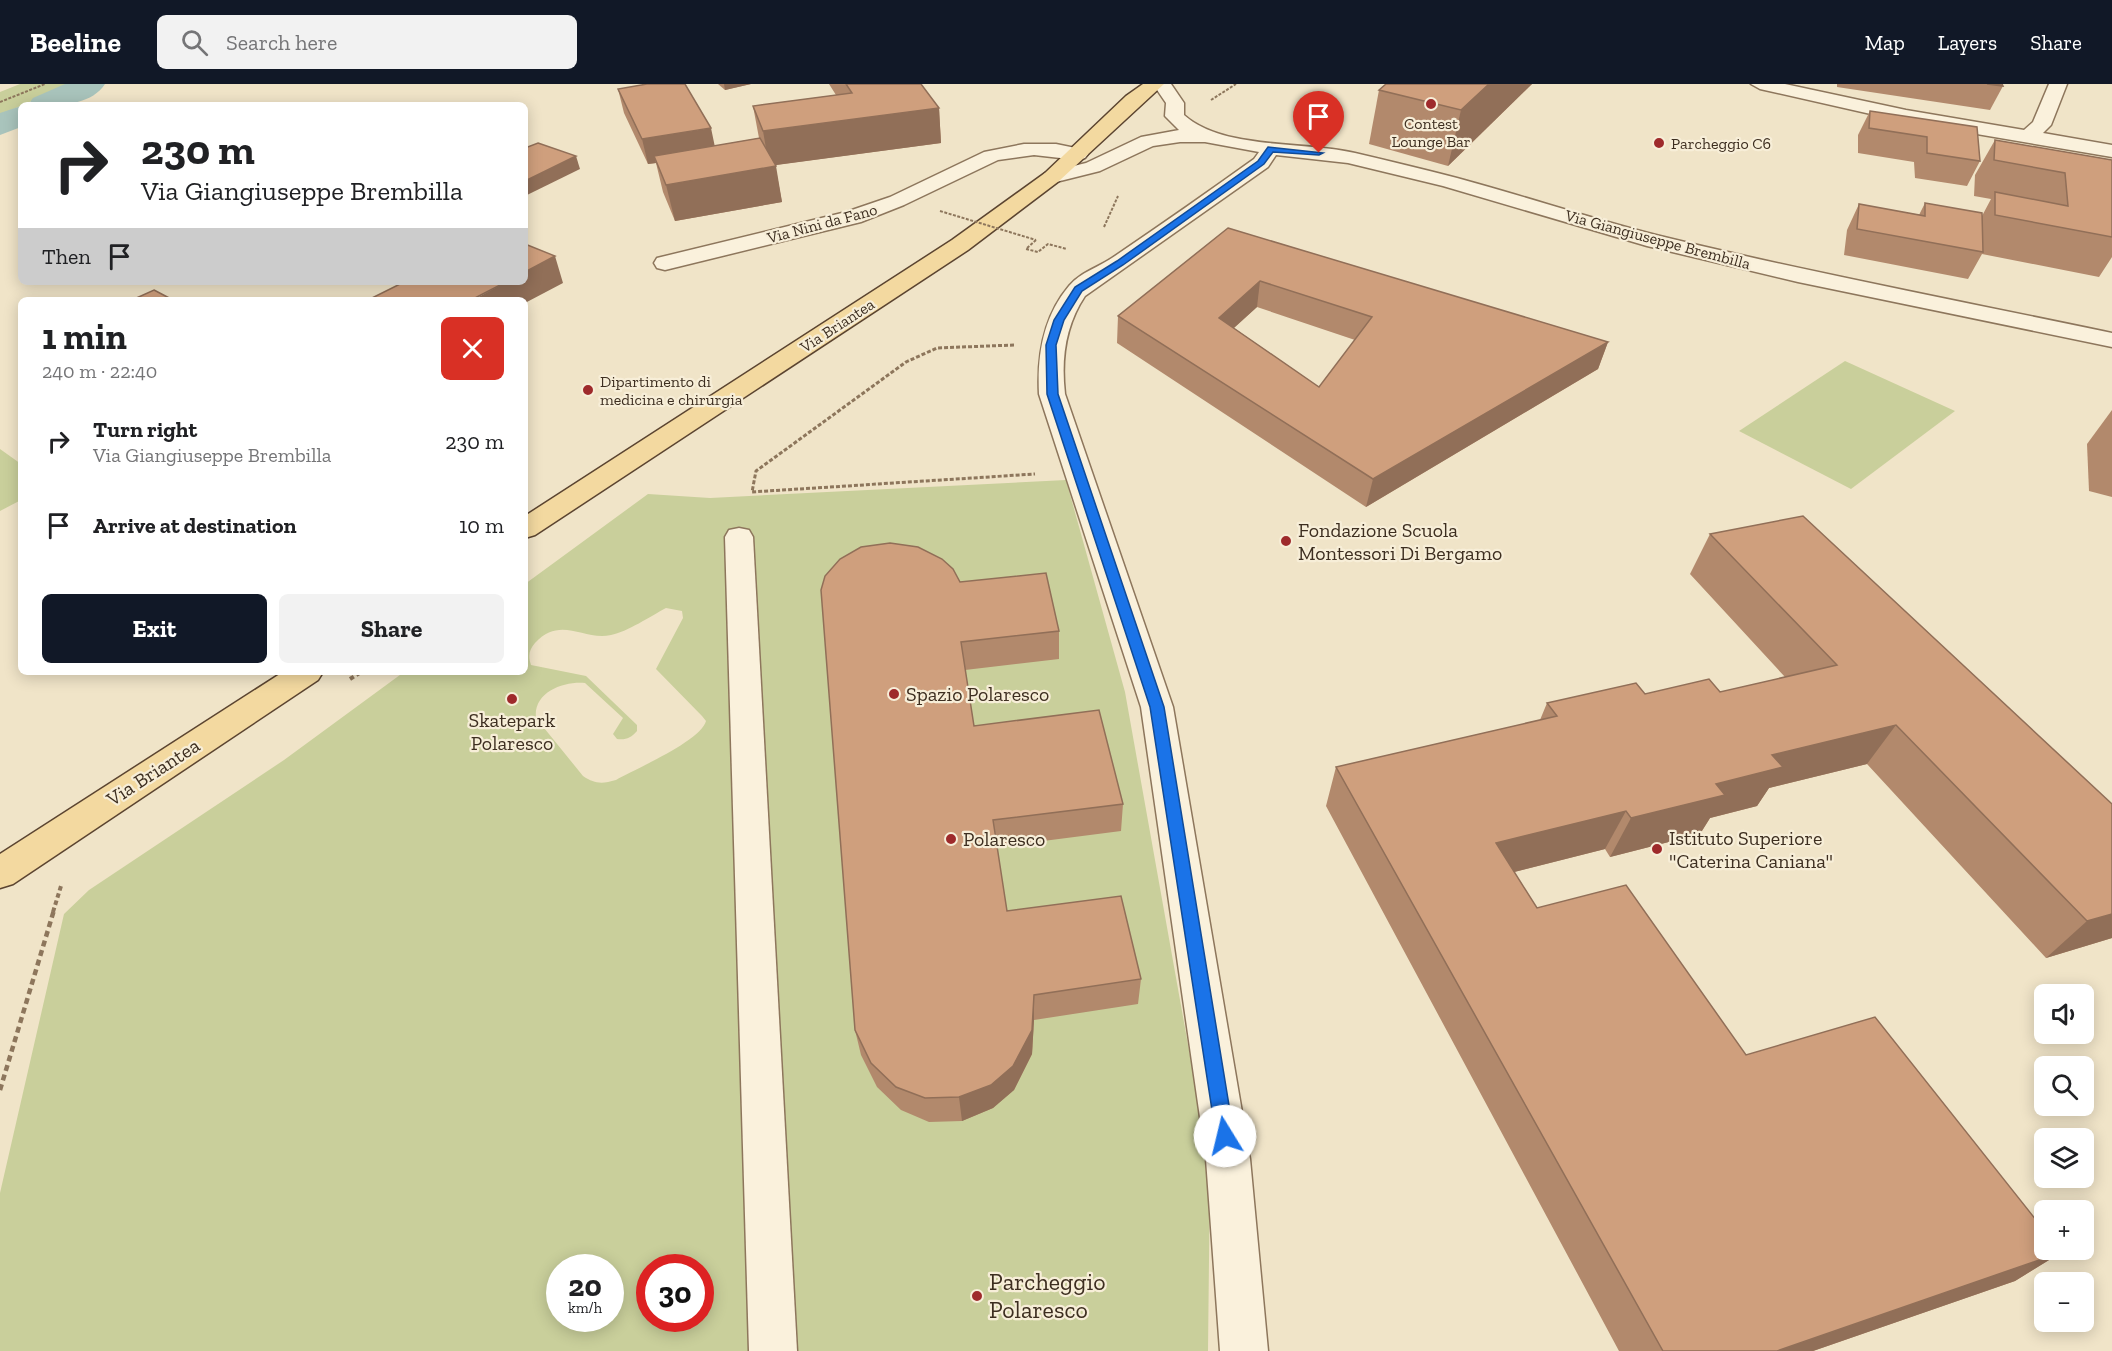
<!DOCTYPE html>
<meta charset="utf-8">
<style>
body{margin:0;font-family:"Zilla Slab",serif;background:#f2f2f2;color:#202124;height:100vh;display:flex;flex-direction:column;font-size:22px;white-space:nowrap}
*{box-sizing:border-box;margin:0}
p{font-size:20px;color:#757577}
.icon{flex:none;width:33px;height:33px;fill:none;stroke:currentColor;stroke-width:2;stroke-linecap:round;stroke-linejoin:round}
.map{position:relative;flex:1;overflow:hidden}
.panel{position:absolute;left:18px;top:213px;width:510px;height:378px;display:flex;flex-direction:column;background:#fff;border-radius:9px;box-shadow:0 3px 15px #0003}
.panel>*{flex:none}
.guide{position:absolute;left:18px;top:18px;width:510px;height:183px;border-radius:9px;box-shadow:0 3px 15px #0003;background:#fff;color:#202124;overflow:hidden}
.controls{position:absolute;left:2034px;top:900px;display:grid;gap:12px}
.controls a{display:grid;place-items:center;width:60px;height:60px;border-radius:9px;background:#fff;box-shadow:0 3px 15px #0003;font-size:30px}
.speed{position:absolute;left:546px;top:1170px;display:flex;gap:12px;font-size:30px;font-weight:700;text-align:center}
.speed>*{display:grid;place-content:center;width:78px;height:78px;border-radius:50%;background:#fff;box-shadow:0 3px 15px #0003;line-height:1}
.speed small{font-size:15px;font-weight:400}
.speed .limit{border:9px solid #d22;background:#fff;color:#111}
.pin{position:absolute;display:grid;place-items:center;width:51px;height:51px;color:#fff;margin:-62px -26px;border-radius:50% 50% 50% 0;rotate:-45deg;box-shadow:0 0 6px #0007}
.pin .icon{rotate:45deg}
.me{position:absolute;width:66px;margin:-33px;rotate:351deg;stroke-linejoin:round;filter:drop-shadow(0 0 4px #0008)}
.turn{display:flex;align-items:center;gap:21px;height:126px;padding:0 24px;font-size:27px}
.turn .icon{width:78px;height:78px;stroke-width:2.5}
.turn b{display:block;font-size:42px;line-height:51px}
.then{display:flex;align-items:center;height:57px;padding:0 24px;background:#0003;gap:12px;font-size:22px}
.round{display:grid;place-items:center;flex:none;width:63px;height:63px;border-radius:9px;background:#f2f2f2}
.summary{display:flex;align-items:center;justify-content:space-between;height:102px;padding:0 24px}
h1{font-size:36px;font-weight:800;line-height:45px}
.action{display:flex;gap:12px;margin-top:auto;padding:12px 24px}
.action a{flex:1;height:69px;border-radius:9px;background:#111827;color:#fff;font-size:24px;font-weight:800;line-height:69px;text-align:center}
.action a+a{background:#f2f2f2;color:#202124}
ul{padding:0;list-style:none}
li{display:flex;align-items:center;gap:18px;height:84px;padding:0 24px}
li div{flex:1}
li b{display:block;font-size:22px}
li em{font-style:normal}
header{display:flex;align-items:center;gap:36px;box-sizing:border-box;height:84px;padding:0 30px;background:#111827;color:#fff}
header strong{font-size:28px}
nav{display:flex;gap:33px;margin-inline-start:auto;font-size:21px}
.search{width:420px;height:54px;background:#f2f2f2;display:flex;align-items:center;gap:15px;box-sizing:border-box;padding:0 21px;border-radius:9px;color:#757577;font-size:22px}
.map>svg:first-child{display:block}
.green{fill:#c9cf9b;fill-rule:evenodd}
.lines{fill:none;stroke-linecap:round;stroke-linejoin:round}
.canal{fill:#a9c4bc;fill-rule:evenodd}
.minor-casing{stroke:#8d765c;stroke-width:3}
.major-casing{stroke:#5b4430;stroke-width:3}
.path-far3{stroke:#8d765c;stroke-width:2;stroke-dasharray:3 1.5;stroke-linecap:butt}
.path-far2{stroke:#8d765c;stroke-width:3;stroke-dasharray:4 2;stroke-linecap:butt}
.path-far1{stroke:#8d765c;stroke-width:4;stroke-dasharray:4.5 3;stroke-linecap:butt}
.path{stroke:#8d765c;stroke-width:4.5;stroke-dasharray:6 4;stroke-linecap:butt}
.minor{fill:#faf1dc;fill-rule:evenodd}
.major{fill:#f3d9a0;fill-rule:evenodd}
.path-bridge{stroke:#8d765c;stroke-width:2;stroke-dasharray:3 1.5;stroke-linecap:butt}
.wall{fill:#b2896c;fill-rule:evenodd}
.shaded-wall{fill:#916f58}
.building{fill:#cf9f7d;stroke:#916f58;stroke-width:1.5;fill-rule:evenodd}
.route{fill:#1a73e8;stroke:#114b97;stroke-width:1.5}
.poi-dot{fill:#9e2a2b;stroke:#f7eed8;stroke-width:2}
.labels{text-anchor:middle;stroke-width:4.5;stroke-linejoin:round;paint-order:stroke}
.far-poi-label{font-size:16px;fill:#3d2e20;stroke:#f7eed8;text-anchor:start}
.far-street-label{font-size:16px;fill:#3d2e20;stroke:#f7eed8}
.poi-label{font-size:20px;fill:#3d2e20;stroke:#f7eed8;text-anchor:start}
.street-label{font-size:20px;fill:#3d2e20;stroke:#f7eed8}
.near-poi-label{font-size:24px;fill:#3d2e20;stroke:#f7eed8;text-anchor:start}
</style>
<header>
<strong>Beeline</strong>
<div class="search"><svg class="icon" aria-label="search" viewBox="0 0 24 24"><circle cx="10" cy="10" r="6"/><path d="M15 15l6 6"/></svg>Search here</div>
<nav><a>Map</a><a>Layers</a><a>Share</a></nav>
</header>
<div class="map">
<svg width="2112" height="1267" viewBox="0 0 2112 1267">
<rect width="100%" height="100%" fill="#f0e4c8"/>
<g class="green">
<polygon points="20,0 70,0 0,31 0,8"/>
<polygon points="1845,277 1955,327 1851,405 1739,347"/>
<polygon points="0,365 21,380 21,416 0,427"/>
<path d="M1066 396 1125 608 1210 1084 1208 1267H0V1109L64 830 89 806 284 676 404 588H525V500L648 410 710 414ZM666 524 682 527 683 534 656 585 702 632 706 637C701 657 635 685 616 696 602 700 595 700 583 692L536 634C533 608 564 597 585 599L623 634 613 650 617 655C626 656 631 654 637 647V641L586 592 531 581C528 572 529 566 535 559 561 531 583 557 611 551 627 548 651 532 666 524ZM560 1184H610V1234H560ZM650 1184H700V1234H650Z"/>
</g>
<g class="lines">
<g class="canal">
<path d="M65 0H105C89 24 54 21 28 21L33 14Z"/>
<polygon points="21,22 21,43 0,51 0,29"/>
</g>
<g class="minor-casing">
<g id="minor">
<path d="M1153 0H1171L1184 19V31C1223 66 1305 57 1355 69 1389 77 1423 85 1457 94 1524 112 1589 134 1656 151 1807 188 1960 217 2112 249V263L1798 198 1647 162 1443 102 1348 79 1276 71 1268 83 1085 212C1065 242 1061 275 1065 310L1173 623 1250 1075 1268 1267H1220L1206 1075 1141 623 1039 310C1037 271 1043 233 1069 202 1080 188 1100 183 1115 172 1162 140 1208 108 1254 75L1259 68 1205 58H1180L1153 62 1100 87 1052 99 1045 97 1042 93 1045 89 1086 79 1141 53 1179 46 1165 32 1166 19Z"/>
<polygon points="1751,0 1785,0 1906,26 2024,46 2033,38 2049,0 2067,0 2051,41 2043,49 2112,61 2112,73 1906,38 1760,5"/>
<polygon points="1024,60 1056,60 1085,66 1088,70 1085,74 1078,76 1034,71 998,76 904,121 861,138 665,186 657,184 654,179 657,174 846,128 890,113 984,68"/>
<polygon points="739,444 749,446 753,453 797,1267 749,1267 725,453 729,446"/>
</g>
</g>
<g class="major-casing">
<g id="major">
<polygon points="1143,0 1164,0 1059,97 968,166 535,451 525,454 525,432 952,156 1045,89 1126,12"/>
<polygon points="283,588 323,588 318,596 13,800 0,804 0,770"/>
</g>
</g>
<g class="path-far3">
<polyline points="1211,16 1236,0"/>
<polyline points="0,18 45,0"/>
<polyline points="1104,143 1118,112"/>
<polyline points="1036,156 1026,165 1038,168 1048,160 1067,165"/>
</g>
<polyline class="path-far2" points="1014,261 937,264 906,278 756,387 752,408 1035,390"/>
<g class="path-far1">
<polyline points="350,595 361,588"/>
<polyline points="53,828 61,802"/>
</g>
<polyline class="path" points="0,1006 54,826"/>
<use href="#minor" class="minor"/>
<use href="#major" class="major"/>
<polyline class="path-bridge" points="940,127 1036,156"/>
</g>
<g class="wall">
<polygon points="718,0 751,0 725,6"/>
<polygon points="829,0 921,0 939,24 941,59 775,81 782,118 675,137 663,108 656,79 648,80 624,29 618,5 714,62 759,54 753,22 836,11"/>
<polygon points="1386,0 1532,0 1448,82 1369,60 1379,6"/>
<polygon points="1837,0 2002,0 2003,2 1990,26 1837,3"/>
<polygon points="1870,27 1980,77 1967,102 1915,94 1914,78 1858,69 1858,51"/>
<polygon points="1995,56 2112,76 2112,173 2099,193 1982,170 1968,195 1844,171 1847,146 1859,120 1919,131 1925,119 1982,132 1991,115 1974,112 1975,91"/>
<path d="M1228 144 1608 258 1598 285 1366 423 1117 259 1118 232ZM1257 223 1355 256 1319 303 1234 244Z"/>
<polygon points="2112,326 2112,413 2089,407 2087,360"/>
<polygon points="1710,450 2112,720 2112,854 2046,874 1867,680 1769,704 1757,722 1710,734 1700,750 1610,773 1605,765 1514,788 1537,824 1746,971 2062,1168 2015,1197 1813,1267 1619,1267 1326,722 1336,683 1540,636 1547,619 1645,610 1720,608 1785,593 1690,490"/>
<polygon points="960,498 1059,547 1059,575 965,586 974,642 1123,720 1121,747 997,763 1007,827 1141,895 1138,920 1034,936 1032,970 1014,1006 993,1024 962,1037 929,1038 901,1026 877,1003 861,971 855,946"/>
</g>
<g class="shaded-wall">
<polygon points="724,0 751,0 725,6"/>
<polygon points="1489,0 1532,0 1448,82 1461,26"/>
<polygon points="939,24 941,59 769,82 763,47"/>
<polygon points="711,44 716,68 654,72 656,79 648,80 642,55"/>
<polygon points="576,72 580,85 525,112 525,97"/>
<polygon points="776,82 782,118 675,137 666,101"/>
<polygon points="555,172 563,199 525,219 525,216 473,216 506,198 525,198 525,188"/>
<polygon points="1260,197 1257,223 1216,260 1219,234"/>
<polygon points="1608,258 1598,285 1366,423 1373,395"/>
<polygon points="1896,641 1867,680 1769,704 1757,722 1710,734 1700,750 1610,773 1631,734 1716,700 1772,671"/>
<polygon points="1626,727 1605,765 1479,797 1496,759"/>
<polygon points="2112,830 2112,854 2046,874 2087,837"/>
<polygon points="1034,911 1034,936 1032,970 1014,1006 993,1024 962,1037 959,1013"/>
<polygon points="2062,1168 2015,1197 1813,1267 1777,1267"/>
</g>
<g class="building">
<polygon points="647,0 685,0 711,44 642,55 618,5"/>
<polygon points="846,0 921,0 939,24 763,47 753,22 852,9"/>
<polygon points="1386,0 1489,0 1461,26 1379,6"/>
<polygon points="1987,0 2002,0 2003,2"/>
<polygon points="1870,27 1977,43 1980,77 1927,69 1927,53 1869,44"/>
<polygon points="760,54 776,82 666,101 654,72"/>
<polygon points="1995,56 2112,76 2112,153 1995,131 1995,108 2068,122 2065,89 1994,76"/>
<polygon points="538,59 576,72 525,97 525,64"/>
<polygon points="1925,119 1982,129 1983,168 1857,145 1859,120 1925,132"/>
<path d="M1228 144 1608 258 1373 395 1118 232ZM1260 197 1372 233 1319 303 1219 234Z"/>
<polygon points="525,160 555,172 525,188"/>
<polygon points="404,198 506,198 473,215 474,216 368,216"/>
<polygon points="154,206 173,216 132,216"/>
<polygon points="1803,432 2112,720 2112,830 2087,837 1896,641 1772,671 1783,683 1716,700 1725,711 1631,734 1626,727 1496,759 1537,824 1626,801 1746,971 1875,933 2044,1146 2044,1166 2060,1166 2062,1168 1777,1267 1663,1267 1336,683 1557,632 1547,619 1636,599 1645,610 1709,595 1720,608 1837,581 1710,450"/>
<polygon points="890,459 918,463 942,475 953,485 960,498 1046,489 1059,547 961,558 974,642 1099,626 1123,720 993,736 1007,827 1121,812 1141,895 1034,911 1032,946 1013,982 991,1001 959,1013 925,1014 896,1003 871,979 855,946 821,506 825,492 840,475 861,463"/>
</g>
<polygon class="route" points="1268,63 1323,69 1319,71 1273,68 1264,80 1123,181 1082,207 1064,236 1056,261 1058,310 1164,623 1234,1052 1231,1058 1225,1061 1218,1058 1216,1052 1150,623 1047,310 1046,261 1054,236 1075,203 1117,177 1258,77"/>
<g class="poi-dot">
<circle cx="1431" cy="20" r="6"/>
<circle cx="1659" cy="59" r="6"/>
<circle cx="588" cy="306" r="6"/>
<circle cx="1286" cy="457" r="6"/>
<circle cx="894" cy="610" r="6"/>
<circle cx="512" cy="615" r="6"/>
<circle cx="951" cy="755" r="6"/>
<circle cx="1657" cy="765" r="6"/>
<circle cx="977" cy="1212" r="6"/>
</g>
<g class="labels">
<g class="far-poi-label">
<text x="1431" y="45" text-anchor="middle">Contest<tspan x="1431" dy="18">Lounge Bar</tspan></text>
<text x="1671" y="65">Parcheggio C6</text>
<text x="600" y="303">Dipartimento di<tspan x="600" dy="18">medicina e chirurgia</tspan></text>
</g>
<g class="far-street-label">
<text transform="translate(822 139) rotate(-15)" y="6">Via Nini da Fano</text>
<text transform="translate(1658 155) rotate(15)" y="6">Via Giangiuseppe Brembilla</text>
<text transform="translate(837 241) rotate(-33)" y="6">Via Briantea</text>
</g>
<g class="poi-label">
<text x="1298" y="453">Fondazione Scuola<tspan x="1298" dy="23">Montessori Di Bergamo</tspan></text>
<text x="906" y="617">Spazio Polaresco</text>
<text x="512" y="643" text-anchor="middle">Skatepark<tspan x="512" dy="23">Polaresco</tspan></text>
<text x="1669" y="761">Istituto Superiore<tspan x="1669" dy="23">"Caterina Caniana"</tspan></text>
<text x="963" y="762">Polaresco</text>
</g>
<g class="street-label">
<text transform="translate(153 688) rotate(-33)" y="7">Via Briantea</text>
</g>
<g class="near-poi-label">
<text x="989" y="1206">Parcheggio<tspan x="989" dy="28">Polaresco</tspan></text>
</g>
</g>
</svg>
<div class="controls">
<a><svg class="icon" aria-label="sound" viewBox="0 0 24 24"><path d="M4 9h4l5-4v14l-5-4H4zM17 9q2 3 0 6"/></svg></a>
<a><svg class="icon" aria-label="search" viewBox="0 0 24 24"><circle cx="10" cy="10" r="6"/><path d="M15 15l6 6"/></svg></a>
<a><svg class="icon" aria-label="layers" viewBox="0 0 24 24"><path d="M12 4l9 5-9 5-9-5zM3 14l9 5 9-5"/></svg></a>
<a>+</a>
<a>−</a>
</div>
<div class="speed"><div>20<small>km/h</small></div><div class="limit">30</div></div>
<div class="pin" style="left:1319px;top:69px;background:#d93025"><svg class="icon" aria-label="arrive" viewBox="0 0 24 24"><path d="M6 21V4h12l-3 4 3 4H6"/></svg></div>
<svg class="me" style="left:1225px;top:1052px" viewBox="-20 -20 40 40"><circle r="19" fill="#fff"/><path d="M0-13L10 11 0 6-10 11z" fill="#1a73e8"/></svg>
<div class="guide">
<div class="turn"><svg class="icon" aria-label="right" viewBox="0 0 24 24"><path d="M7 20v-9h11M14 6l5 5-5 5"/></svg><div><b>230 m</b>Via Giangiuseppe Brembilla</div></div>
<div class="then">Then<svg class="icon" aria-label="arrive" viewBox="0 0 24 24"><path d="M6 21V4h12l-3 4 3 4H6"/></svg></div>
</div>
<section class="panel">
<div class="summary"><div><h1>1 min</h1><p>240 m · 22:40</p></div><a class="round" style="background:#d93025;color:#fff"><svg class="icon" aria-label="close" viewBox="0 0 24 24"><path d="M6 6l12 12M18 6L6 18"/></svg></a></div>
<ul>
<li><svg class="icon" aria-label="right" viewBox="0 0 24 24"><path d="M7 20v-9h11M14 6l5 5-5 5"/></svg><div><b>Turn right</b><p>Via Giangiuseppe Brembilla</p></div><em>230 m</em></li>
<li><svg class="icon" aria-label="arrive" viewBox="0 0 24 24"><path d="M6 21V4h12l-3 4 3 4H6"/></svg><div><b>Arrive at destination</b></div><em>10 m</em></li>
</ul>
<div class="action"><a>Exit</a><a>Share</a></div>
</section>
</div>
